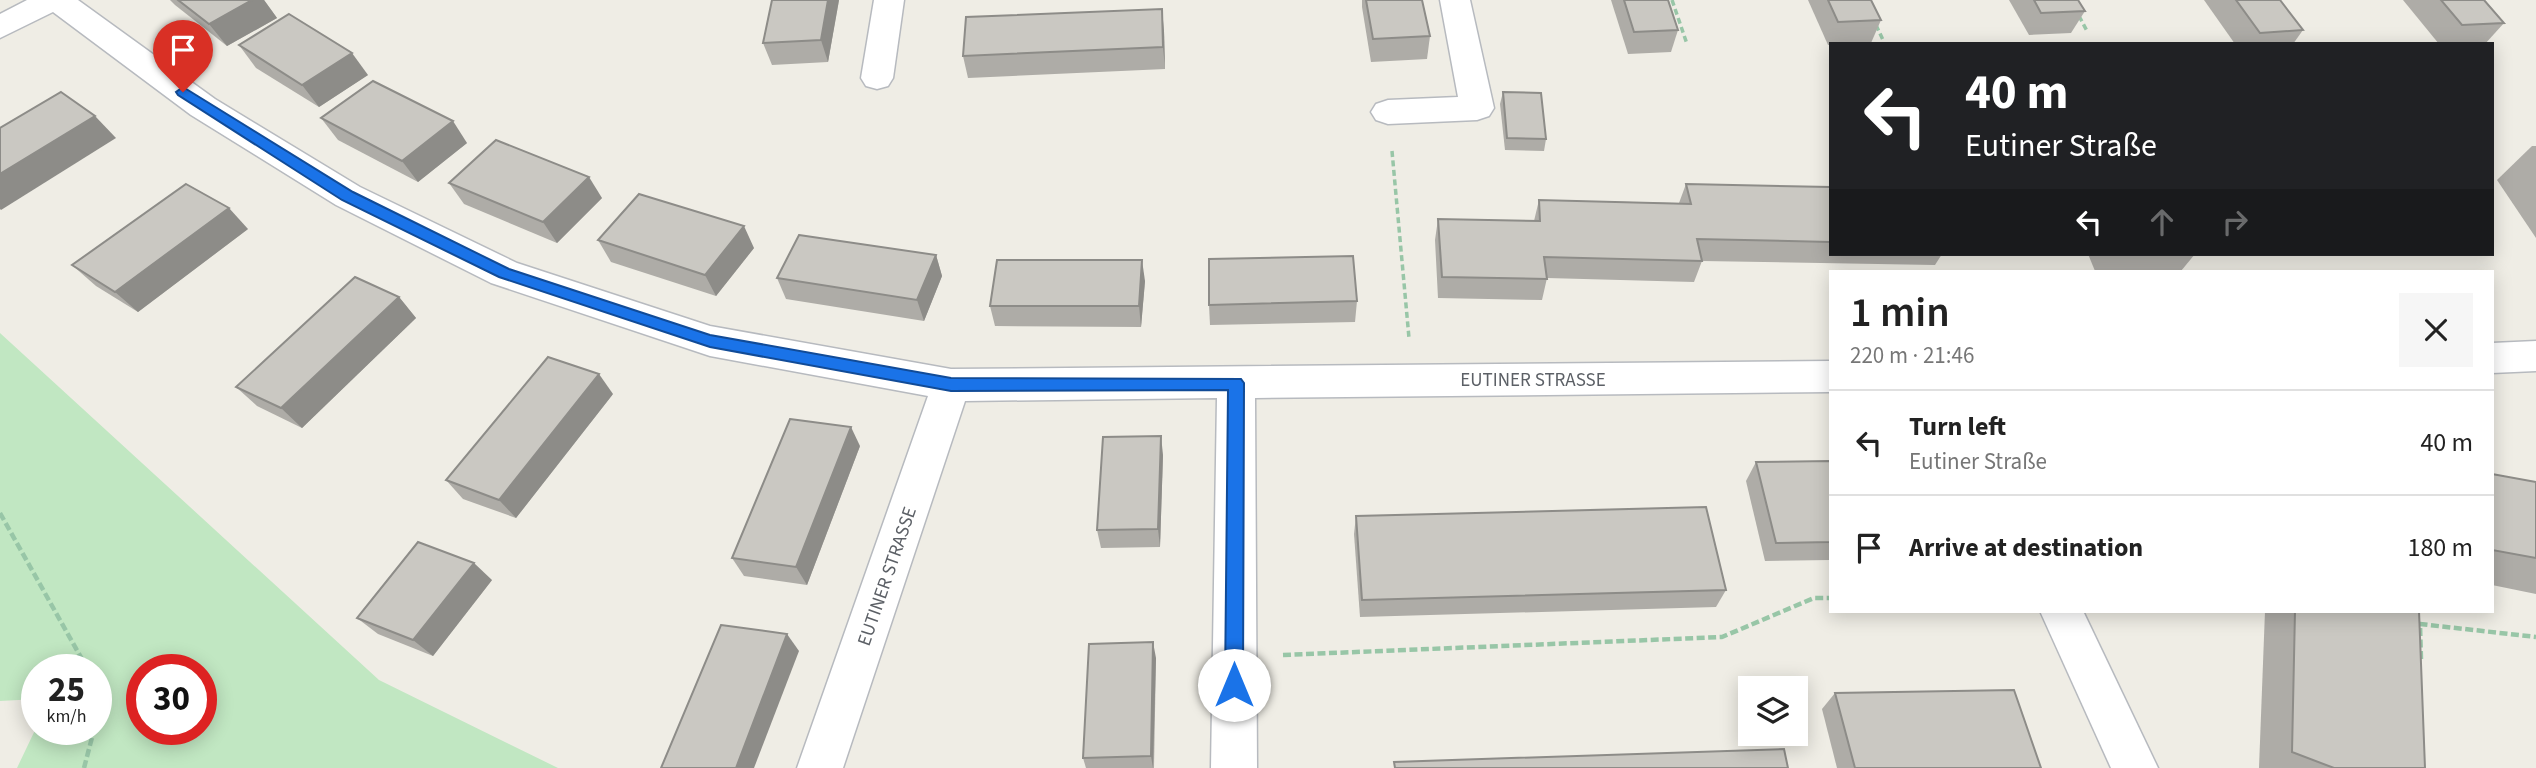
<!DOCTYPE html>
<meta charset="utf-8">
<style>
body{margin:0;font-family:"Source Sans 3",sans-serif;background:#f6f6f6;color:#222;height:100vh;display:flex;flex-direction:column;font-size:26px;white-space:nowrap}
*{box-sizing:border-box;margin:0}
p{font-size:23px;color:#767676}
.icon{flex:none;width:38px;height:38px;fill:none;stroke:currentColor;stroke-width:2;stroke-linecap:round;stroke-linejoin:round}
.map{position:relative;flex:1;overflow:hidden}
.sheet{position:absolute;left:1829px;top:270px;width:665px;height:343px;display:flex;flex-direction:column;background:#fff;border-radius:0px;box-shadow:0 4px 18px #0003}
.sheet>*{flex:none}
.hud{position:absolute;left:1829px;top:42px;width:665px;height:214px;border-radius:0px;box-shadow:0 4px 18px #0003;background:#202124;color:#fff;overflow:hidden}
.tools{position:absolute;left:1738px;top:676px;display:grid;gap:14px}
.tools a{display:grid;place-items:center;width:70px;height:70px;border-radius:0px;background:#fff;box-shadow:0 4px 18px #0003;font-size:35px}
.speed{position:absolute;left:21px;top:654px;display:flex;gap:14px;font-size:35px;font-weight:700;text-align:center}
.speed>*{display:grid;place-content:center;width:91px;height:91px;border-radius:50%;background:#fff;box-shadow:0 4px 18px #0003;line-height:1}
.speed small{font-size:18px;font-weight:400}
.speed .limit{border:10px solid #d22;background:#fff;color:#111}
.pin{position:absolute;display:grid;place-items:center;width:60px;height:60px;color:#fff;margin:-72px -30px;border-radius:50% 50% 50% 0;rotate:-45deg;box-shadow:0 0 7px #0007}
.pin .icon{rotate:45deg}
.me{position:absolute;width:77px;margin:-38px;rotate:0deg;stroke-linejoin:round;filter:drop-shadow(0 0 5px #0008)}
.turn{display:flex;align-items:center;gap:24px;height:147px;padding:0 21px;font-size:32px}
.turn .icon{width:91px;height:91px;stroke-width:2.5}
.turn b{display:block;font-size:49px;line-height:60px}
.lanes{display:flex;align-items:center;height:66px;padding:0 21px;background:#0003;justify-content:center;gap:35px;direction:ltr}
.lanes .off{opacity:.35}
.round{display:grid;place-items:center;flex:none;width:74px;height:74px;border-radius:0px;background:#f6f6f6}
.head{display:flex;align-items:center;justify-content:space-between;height:119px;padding:0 21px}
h1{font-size:42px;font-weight:600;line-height:52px}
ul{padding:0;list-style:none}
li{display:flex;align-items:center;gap:21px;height:105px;padding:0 21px;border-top:2px solid #e0e0e0}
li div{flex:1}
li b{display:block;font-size:26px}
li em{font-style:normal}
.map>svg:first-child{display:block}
.green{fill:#c1e7c2;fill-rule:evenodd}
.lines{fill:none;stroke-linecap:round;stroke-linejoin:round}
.street-casing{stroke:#b7babf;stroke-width:3}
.path-far1{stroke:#98c6a7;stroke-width:3.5;stroke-dasharray:6 3.5;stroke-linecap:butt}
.path{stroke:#98c6a7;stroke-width:4.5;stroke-dasharray:8 3.5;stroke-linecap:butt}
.street{fill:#fff;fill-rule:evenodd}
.wall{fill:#aeaca7}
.shaded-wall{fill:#8d8c88}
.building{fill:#cac8c2;stroke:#8d8c88;stroke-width:2}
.route{fill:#1a73e8;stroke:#114b97;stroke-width:2}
.labels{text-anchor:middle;stroke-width:5;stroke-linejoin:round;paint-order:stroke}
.street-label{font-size:19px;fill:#5c6066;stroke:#fff}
</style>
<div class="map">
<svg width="2536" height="768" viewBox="0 0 2536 768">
<rect width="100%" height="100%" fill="#efede5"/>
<path class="green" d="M0 333 379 680 558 768H17L37 726V730H96V670H37V699L0 701ZM142 670H201V730H142Z"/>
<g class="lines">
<g class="street-casing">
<g id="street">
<polygon points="27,0 78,0 215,99 360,187 517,263 710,326 951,369 1830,361 1830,392 1255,398 1257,768 1211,768 1217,398 965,401 843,768 797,768 928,396 710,356 491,283 336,205 191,115 53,12 0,38 0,14"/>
<polygon points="874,0 904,0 893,78 888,86 877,89 866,86 861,78"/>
<polygon points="1440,0 1470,0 1494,108 1489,116 1477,120 1388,124 1376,120 1371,112 1376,104 1388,100 1458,97"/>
<polygon points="2536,341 2536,371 2492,373 2492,343"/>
<polygon points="2040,611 2083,611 2158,768 2111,768"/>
</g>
</g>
<g class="path-far1">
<polyline points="1672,0 1687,44"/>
<polyline points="2079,16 2087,31"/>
<polyline points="1876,25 1883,40"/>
<polyline points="1392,151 1409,338"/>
</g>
<g class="path">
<polyline points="0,513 88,670"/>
<polyline points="1283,655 1722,637 1814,598 1830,598"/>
<polyline points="2421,659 2420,624 2536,637"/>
<polyline points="96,685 99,708 96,720"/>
<polyline points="84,768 94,730"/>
</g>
<use href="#street" class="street"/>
</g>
<g class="wall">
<polygon points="170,0 264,0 277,18 227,46 175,5"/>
<polygon points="839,0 828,62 772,65 763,43"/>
<polygon points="1362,0 1422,0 1430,36 1427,59 1371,62 1362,7"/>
<polygon points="1611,0 1668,0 1678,30 1671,52 1628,54"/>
<polygon points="1808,0 1871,0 1881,20 1871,43 1828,45"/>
<polygon points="2009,0 2078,0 2085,11 2071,33 2029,35"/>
<polygon points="2204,0 2280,0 2303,30 2293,44 2235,44"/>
<polygon points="2403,0 2484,0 2504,23 2485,44 2439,44"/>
<polygon points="1164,31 1165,69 968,78 963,56"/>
<polygon points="239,45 368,75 319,107 256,68"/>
<polygon points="1503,92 1546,139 1544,151 1505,150 1500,104"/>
<polygon points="321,118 467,143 418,182 338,140"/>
<polygon points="2532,146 2536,146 2536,238 2497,180"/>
<polygon points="449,183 602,198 557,243 464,204"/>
<polygon points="1686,184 1830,187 1830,254 1942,254 1935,265 1702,261 1694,282 1547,278 1542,300 1438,298 1435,240 1438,219 1534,221 1539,200 1679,203"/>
<polygon points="248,229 138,312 96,286 72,265"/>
<polygon points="598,240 754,248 716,296 611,262"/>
<polygon points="2088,254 2195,254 2181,271 2095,271"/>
<polygon points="936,255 942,276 924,321 786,299 777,278"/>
<polygon points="1145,281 1141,327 995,326 990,306"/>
<polygon points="399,297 416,318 302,428 257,406 236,387"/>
<polygon points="1357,301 1355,322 1210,325 1209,305"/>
<polygon points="613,394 516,518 463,499 446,480"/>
<polygon points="860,446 807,585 744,576 732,558"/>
<polygon points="1163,455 1160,547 1101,548 1097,530"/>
<polygon points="1830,461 1830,560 1765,561 1746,481 1756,462"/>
<polygon points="2492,474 2536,482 2536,594 2492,585"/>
<polygon points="1356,516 1726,590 1716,607 1360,617 1354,534"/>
<polygon points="492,580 433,656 378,634 357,618"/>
<polygon points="2265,611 2419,611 2425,768 2259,768"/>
<polygon points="1156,658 1154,768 1086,768 1083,758"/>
<polygon points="1835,693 2041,768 1837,768 1822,709"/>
</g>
<g class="shaded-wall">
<polygon points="252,0 264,0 277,18 227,46 209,24"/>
<polygon points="828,0 839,0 828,62 821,40"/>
<polygon points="1162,9 1164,31 1165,69 1163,47"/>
<polygon points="352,53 368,75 319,107 302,85"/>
<polygon points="95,116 116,138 1,210 0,209 0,174"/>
<polygon points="453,121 467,143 418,182 402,161"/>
<polygon points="589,177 602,198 557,243 543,222"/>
<polygon points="229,208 248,229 138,312 115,292"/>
<polygon points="744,226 754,248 716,296 705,275"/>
<polygon points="936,255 942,276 924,321 917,300"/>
<polygon points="1142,260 1145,281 1141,327 1139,306"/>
<polygon points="399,297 416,318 302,428 281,408"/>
<polygon points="599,374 613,394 516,518 499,500"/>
<polygon points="851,427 860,446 807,585 796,567"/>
<polygon points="1161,436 1163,455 1160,547 1158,529"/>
<polygon points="474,563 492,580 433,656 413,640"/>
<polygon points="787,634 799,651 754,768 736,768"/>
<polygon points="1153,642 1156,658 1153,768 1151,756"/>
</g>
<g class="building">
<polygon points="178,0 252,0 209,24"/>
<polygon points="772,0 828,0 821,40 763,43"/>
<polygon points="1366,0 1422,0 1430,36 1373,39"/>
<polygon points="1624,0 1668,0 1678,30 1634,32"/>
<polygon points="1828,0 1871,0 1881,20 1838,22"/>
<polygon points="2034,0 2078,0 2085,11 2041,13"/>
<polygon points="2236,0 2280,0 2303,30 2260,33"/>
<polygon points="2441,0 2484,0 2504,23 2462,25"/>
<polygon points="1162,9 1163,47 963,56 966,17"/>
<polygon points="289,14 352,53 302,85 239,45"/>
<polygon points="373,81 453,121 402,161 321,118"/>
<polygon points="61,92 95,116 0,174 0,128"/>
<polygon points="1503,92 1541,93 1546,139 1507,138"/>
<polygon points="496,140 589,177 543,222 449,183"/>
<polygon points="186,184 229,208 115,292 72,265"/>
<polygon points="1686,184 1830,187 1830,242 1697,239 1702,261 1544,257 1547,279 1442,277 1438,219 1540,221 1539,200 1691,204"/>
<polygon points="639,194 744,226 705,275 598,240"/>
<polygon points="799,235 936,255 917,300 777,278"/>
<polygon points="1353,256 1357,301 1209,305 1209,259"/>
<polygon points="997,260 1142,260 1139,306 990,306"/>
<polygon points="355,277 399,297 281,408 236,387"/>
<polygon points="548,357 599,374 499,500 446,480"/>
<polygon points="790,419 851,427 796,567 732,558"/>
<polygon points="1161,436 1158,529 1097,530 1103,437"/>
<polygon points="1830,461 1830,542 1776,543 1756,462"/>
<polygon points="2492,474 2536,482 2536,558 2492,550"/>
<polygon points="1706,507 1726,590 1362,600 1356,516"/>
<polygon points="418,542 474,563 413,640 357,618"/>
<polygon points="2295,611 2419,611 2425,768 2334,768 2292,752"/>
<polygon points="721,625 787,634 736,768 661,768"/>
<polygon points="1153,642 1151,756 1083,758 1089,644"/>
<polygon points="2014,690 2041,768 1855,768 1835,693"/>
<polygon points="1784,749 1788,768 1395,768 1394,762"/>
</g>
<polygon class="route" points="183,87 353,192 509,269 710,335 951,378 1241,379 1244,383 1243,685 1241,691 1234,694 1228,691 1225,685 1228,390 951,391 710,347 499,277 342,200 178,95 176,92"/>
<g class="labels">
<g class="street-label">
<text x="1533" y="386">EUTINER STRASSE</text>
<text transform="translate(886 576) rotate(-71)" y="7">EUTINER STRASSE</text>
</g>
</g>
</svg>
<div class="tools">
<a><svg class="icon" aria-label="layers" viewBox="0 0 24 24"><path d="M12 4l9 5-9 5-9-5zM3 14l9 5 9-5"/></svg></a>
</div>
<div class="speed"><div>25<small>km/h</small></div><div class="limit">30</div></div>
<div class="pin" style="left:183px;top:92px;background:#d93025"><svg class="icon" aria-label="arrive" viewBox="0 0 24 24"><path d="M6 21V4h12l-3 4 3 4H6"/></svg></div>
<svg class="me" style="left:1234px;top:685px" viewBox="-20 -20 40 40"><circle r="19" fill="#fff"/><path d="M0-13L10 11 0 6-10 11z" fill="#1a73e8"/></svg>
<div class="hud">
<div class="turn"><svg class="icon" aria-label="left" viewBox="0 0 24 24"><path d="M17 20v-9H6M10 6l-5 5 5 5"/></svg><div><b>40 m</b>Eutiner Straße</div></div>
<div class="lanes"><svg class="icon" aria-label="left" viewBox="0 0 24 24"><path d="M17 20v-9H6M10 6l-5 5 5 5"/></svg><svg class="icon off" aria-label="ahead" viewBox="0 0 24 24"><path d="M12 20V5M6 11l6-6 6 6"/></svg><svg class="icon off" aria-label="right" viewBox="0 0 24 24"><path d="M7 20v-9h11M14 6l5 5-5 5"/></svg></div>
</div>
<section class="sheet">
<div class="head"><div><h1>1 min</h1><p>220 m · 21:46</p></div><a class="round"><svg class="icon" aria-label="close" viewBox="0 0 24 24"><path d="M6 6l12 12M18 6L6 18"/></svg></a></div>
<ul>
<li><svg class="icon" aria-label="left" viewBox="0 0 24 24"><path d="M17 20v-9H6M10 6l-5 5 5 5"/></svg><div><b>Turn left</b><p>Eutiner Straße</p></div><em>40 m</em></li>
<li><svg class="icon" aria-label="arrive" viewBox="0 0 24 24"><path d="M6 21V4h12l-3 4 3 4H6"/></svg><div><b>Arrive at destination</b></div><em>180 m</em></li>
</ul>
</section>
</div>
